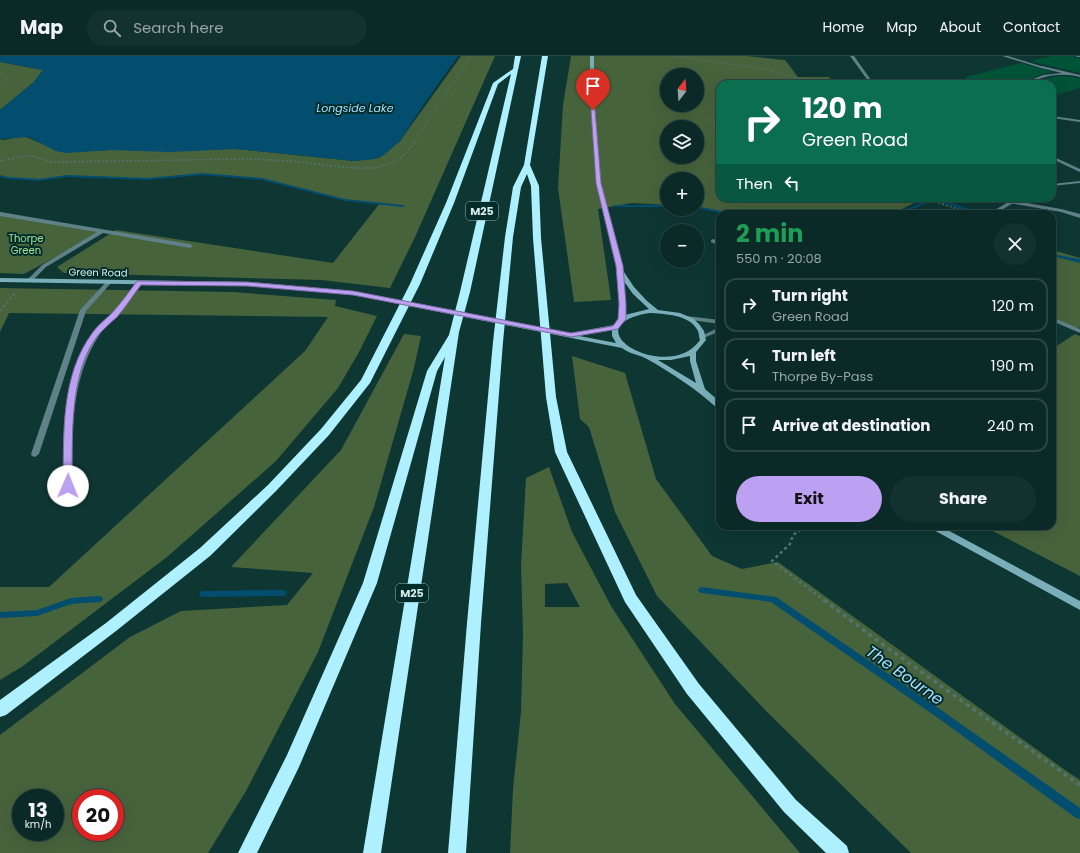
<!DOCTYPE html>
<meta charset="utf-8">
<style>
body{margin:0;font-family:Poppins,sans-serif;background:#13312f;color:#f1f3f6;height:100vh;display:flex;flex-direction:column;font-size:15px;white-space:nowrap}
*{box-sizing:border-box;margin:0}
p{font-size:13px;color:#99a6a7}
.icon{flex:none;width:22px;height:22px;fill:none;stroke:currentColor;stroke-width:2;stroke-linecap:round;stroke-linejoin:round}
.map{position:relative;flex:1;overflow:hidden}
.side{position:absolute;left:716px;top:154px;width:340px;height:320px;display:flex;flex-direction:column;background:#0a2927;border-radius:12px;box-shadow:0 4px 16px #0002,0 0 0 1px #2a4544}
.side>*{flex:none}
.top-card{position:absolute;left:716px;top:24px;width:340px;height:122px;border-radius:12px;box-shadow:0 4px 16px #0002,0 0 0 1px #2a4544;background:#0b6e4f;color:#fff;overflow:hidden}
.needle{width:26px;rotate:17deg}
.buttons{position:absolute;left:660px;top:12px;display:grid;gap:8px}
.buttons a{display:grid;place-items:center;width:44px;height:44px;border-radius:50%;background:#0a2927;box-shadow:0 4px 16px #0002,0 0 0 1px #2a4544;font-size:20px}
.speed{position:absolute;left:12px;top:733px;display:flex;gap:8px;font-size:20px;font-weight:700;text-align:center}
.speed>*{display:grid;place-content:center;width:52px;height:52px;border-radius:50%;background:#0a2927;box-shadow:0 4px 16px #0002,0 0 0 1px #2a4544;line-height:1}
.speed small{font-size:10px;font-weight:400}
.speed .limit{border:6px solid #d22;background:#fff;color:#111}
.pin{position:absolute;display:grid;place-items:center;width:34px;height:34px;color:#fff;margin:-41px -17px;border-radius:50% 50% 50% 0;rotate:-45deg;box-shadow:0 0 4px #0007}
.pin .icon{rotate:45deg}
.me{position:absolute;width:44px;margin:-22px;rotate:1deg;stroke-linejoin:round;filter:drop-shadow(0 0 3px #0008)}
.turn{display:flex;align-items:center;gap:14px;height:84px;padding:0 20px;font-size:18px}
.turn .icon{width:52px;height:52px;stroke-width:2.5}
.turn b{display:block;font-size:28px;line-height:34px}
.then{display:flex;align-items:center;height:38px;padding:0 20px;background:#0003;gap:8px;font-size:15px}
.round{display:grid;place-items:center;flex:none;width:42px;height:42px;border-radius:21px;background:#13312f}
.summary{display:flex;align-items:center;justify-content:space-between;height:68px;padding:0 20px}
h1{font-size:24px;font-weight:700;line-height:30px;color:#1e9e55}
.button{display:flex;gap:8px;margin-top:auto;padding:8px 20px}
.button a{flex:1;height:46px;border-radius:24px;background:#bca0f2;color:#111;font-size:16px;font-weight:700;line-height:46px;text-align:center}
.button a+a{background:#13312f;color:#f1f3f6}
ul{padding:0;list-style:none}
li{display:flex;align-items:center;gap:12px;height:54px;margin:0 8px 6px;padding:0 12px;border:2px solid #2a4544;border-radius:12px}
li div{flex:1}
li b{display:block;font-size:15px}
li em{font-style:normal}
header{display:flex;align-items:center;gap:24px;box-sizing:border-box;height:56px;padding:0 20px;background:#0a2927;border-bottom:1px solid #2a4544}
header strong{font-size:19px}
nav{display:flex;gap:22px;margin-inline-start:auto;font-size:14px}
.search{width:280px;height:36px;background:#13312f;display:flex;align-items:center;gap:10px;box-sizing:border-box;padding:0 14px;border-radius:22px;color:#99a6a7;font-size:15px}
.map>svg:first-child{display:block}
.green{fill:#47633c;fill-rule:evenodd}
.water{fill:#034d6f}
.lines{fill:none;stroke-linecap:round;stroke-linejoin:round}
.stream{fill:#034d6f;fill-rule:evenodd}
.building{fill:#015337}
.path-far4{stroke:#517471;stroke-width:1;stroke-dasharray:1.5 1.5;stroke-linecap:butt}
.path-far3{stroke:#517471;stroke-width:1.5;stroke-dasharray:2 2;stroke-linecap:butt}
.path-far2{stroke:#517471;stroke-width:2;stroke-dasharray:2.5 2.5;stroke-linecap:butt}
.path-far1{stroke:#517471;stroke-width:2.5;stroke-dasharray:3 3;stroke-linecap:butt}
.path{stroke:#517471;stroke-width:3.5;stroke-dasharray:4 4;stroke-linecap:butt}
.lane{fill:#608188;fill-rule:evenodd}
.street{fill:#608188;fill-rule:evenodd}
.secondary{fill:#7aafba;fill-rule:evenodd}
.highway{fill:#aef0fd;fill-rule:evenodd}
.route{fill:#bca0f2;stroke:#7a689d}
.labels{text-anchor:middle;stroke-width:4;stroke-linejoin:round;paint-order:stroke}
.far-park-label{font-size:10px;fill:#a9e095;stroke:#022d2a}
.far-street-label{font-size:10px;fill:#d7ece9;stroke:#022d2a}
.far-water-label{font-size:11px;font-style:italic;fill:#acdeff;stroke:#022d2a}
.shield{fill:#022d2a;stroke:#97b3b0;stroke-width:1}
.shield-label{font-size:11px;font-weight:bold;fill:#d7ece9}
.near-water-label{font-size:16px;font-style:italic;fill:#acdeff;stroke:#022d2a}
</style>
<header>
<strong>Map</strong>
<div class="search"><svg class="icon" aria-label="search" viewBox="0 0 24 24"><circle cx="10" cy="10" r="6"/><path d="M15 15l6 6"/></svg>Search here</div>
<nav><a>Home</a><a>Map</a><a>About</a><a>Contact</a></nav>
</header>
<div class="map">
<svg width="1080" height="797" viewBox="0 0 1080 797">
<rect width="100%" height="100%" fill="#0e3734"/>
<g class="green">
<polygon points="461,0 495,0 415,181 390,232 321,224 64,217 57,211 116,174 333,207 380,147 345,144 262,123 203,118 147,123 90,120 66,120 39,124 0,121 0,83 4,84 24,80 61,96 111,94 236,93 354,105 379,102 400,85"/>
<path d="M571 0H746L785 4 798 21H829L835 28H720V142H925L891 158H730L697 151V123H667V149L632 147 598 153 611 244 574 246 558 132 563 49ZM667 19H697V49H667ZM667 71H697V101H667Z"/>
<polygon points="0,6 43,14 34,26 0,54"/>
<polygon points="0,156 103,175 24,218 0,217"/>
<polygon points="1052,194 1080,202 1080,271 1078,273 1052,261"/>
<polygon points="0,232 233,236 336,244 335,250 377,260 359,296 338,332 276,405 167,501 23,610 0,624 0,531 49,531 305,295 328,261 9,257 0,276"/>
<path d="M404 278 421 280 414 312 374 451 318 596 246 735 208 797H0V679L130 581 181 555 287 549 313 517 231 511 341 394ZM21 742H55V776H21ZM81 742H115V776H81Z"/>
<polygon points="1075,278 1080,280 1080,520 983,470 1052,470 1052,293"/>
<polygon points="572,300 625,317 656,423 712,500 742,513 778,506 1065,714 1080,724 1080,797 911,797 768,657 657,540 615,456 589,371 580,363"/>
<path d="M549 411 572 476 611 550 675 648 800 797H510L513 733 521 656 523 578 521 510 526 422ZM567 527 580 551H545V528Z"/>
</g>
<polygon class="water" points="0,0 458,0 424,48 400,85 384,99 375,103 354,105 236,93 170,96 111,94 66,97 56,95 29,81 0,83 0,54 34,26 43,14 0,6"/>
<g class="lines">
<g class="stream">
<polygon points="203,117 262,122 345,143 403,149 405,150 403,151 345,145 262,124 203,119 147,124 67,121 39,125 8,123 0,121 0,119 8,121 39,123 67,119 147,122"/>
<polygon points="933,142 936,142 978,156 974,157 934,144 901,158 895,158"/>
<polygon points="614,149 667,149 667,151 616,151 614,150"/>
<polygon points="697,150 730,157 732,158 724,158 697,152"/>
<polygon points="1052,198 1080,203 1080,207 1052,200"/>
<polygon points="702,531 776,541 944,656 1080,752 1080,763 1076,762 938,662 771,546 702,537 699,536 698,534 699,532"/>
<polygon points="283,534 286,535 287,537 286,539 283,540 203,541 200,540 199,538 200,536 203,535"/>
<polygon points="99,540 102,541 103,543 102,545 99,546 71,548 37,560 0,562 0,556 37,554 71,542"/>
</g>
</g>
<g class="building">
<polygon points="1051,0 1074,0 1076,2 1080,2 1080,17 1030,5"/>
<polygon points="1021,7 1053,16 1042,18 1020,28 965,28 965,21"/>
<polygon points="1061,20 1080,22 1080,32 1052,40 1052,28 1030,28 1047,22"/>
</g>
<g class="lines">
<g class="path-far4">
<polyline points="675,0 765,13 796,22 828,28"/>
<polyline points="0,18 7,22 0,33"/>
<polyline points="720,66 716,67 713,72 720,80"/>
<polyline points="413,88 471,0"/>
</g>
<g class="path-far3">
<polyline points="0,105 30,99 51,106 249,103 290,105 353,112 375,112 392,107 402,101 414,87"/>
<polyline points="923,142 974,158"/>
</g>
<polyline class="path-far2" points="0,255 15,237"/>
<polyline class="path-far1" points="806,470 793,479 790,488 772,505 825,545"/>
<polyline class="path" points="824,544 878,585 1080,729"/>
<g class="lane">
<polygon points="1002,0 1008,0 1044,11 1041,12"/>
<polygon points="1011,144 1061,153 1080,158 1080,162 1061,156 1009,147 1008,146"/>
<polygon points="109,224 112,226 111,227 86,255 39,398 35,401 32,400 31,398 80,254 107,225"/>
<path d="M139 225 141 226V228C133 239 125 250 117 260 111 266 104 271 100 278 70 323 72 378 72 430L68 433 65 432 64 430C65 377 64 323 94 277 99 269 106 264 112 257 121 247 129 236 137 226Z"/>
<polygon points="1052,261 1080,273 1080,277 1052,265"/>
</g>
<g class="street">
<polygon points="850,0 854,0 871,24 876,28 872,28 869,26"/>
<polygon points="1076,0 1080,0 1080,1 1077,1"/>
<path d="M1042 10 1080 19V21C1068 18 1054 18 1042 22 1035 24 1029 28 1021 28L1043 19 1062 17 1041 12Z"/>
<polygon points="1052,60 1080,64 1080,66 1052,62"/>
<polygon points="1052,100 1080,113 1080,116 1052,103"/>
<polygon points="1080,125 1080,127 1052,130 1052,128"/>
<polygon points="1015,142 1022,142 995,158 988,158"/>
<polygon points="0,156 190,188 193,190 190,192 103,177 46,211 31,226 27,226 27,224 42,209 97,176 0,160"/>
<polygon points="713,183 720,186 720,190 711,186 711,184"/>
<polygon points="686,260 720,264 720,268 684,263 683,262"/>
<polygon points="720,271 720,275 704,282 702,283 699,281"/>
</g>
<g class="secondary">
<path d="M590 0H594V40L601 127 622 213 634 231 647 245 658 254 680 257 694 263 699 268 704 275 706 284 696 296V305L705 333 720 346V352H717C696 333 672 317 647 303 639 298 631 299 622 292L353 239 247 230 0 226V222L247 226 353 235 574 279 575 277 577 276 614 269 619 263 620 248 616 210 597 127 590 40ZM623 224 633 238 649 253 625 259 626 248ZM649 257C664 258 690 258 698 275 699 278 699 281 700 284 669 329 568 271 649 257ZM612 273V280L616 287 579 280ZM690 300V305L696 327 658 304H671Z"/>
<polygon points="929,470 940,470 1080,545 1080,554 930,472"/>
</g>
<g class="highway">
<polygon points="515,0 521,0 470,236 459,276 381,797 363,797 445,301 437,315 377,527 299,711 257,797 238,797 287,699 363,527 427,315 449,279 460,236 511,18 498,28 454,147 420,228 370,327 329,379 276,435 210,500 116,575 6,659 0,661 0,644 106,567 200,492 268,429 321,373 361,324 410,228 446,147 493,27 513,13"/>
<polygon points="542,0 548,0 530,109 539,130 541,182 556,341 567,396 636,539 699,628 796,744 847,790 849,797 826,797 784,756 687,638 625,546 555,396 546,341 533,182 531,130 527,118 521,131 513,181 503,286 481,567 466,797 448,797 467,567 493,286 505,181 513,131 524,109"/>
</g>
</g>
<path class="route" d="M593 53 595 54 601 127 623 210 626 248V263L618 273 571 281 353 239 247 230 141 229C133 239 126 251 117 261 111 266 105 272 99 278 68 316 73 383 72 430L71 432H64L63 430C64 378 60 320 93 276 98 269 106 263 112 257 121 247 129 236 137 225L247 226 353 235 571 277 613 270 618 263 619 248 616 210 596 127 591 54Z"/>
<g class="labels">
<g class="far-park-label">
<text x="26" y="186">Thorpe<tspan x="26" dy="12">Green</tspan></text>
</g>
<g class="far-street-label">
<text transform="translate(98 216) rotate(1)" y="4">Green Road</text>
</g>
<g class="far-water-label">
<text x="355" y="56">Longside Lake</text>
</g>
<g class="shield">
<rect x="466" y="146" width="32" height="18" rx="3"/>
<rect x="396" y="528" width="32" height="18" rx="3"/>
</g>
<g class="shield-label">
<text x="482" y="159">M25</text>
<text x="412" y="541">M25</text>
</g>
<g class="near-water-label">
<text transform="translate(905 619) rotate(35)" y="6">The Bourne</text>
</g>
</g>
</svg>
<div class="buttons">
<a><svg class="needle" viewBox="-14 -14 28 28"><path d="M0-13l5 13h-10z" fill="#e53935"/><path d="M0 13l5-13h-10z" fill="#99a6a7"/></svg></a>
<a><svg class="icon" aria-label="layers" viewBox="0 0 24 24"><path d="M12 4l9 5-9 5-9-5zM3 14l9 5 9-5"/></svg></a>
<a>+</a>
<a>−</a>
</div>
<div class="speed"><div>13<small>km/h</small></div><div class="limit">20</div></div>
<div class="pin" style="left:593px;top:54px;background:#d93025"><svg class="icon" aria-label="arrive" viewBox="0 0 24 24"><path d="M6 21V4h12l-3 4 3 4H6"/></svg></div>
<svg class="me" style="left:68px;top:430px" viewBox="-20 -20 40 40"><circle r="19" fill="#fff"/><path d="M0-13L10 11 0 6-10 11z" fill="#bca0f2"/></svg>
<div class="top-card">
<div class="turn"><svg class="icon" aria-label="right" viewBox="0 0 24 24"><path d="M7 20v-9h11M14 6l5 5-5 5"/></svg><div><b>120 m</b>Green Road</div></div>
<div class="then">Then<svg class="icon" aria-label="left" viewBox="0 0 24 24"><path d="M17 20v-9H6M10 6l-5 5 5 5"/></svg></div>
</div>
<section class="side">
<div class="summary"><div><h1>2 min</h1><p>550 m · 20:08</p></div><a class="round"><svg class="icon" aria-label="close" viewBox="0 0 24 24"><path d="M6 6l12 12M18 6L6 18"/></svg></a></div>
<ul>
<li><svg class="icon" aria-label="right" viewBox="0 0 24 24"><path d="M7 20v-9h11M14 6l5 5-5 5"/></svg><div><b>Turn right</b><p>Green Road</p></div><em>120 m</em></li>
<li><svg class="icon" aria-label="left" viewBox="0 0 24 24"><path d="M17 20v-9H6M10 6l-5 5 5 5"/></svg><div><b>Turn left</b><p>Thorpe By-Pass</p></div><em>190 m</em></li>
<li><svg class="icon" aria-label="arrive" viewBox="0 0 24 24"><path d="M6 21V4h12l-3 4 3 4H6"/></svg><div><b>Arrive at destination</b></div><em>240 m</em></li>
</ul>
<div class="button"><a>Exit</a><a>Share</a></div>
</section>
</div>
